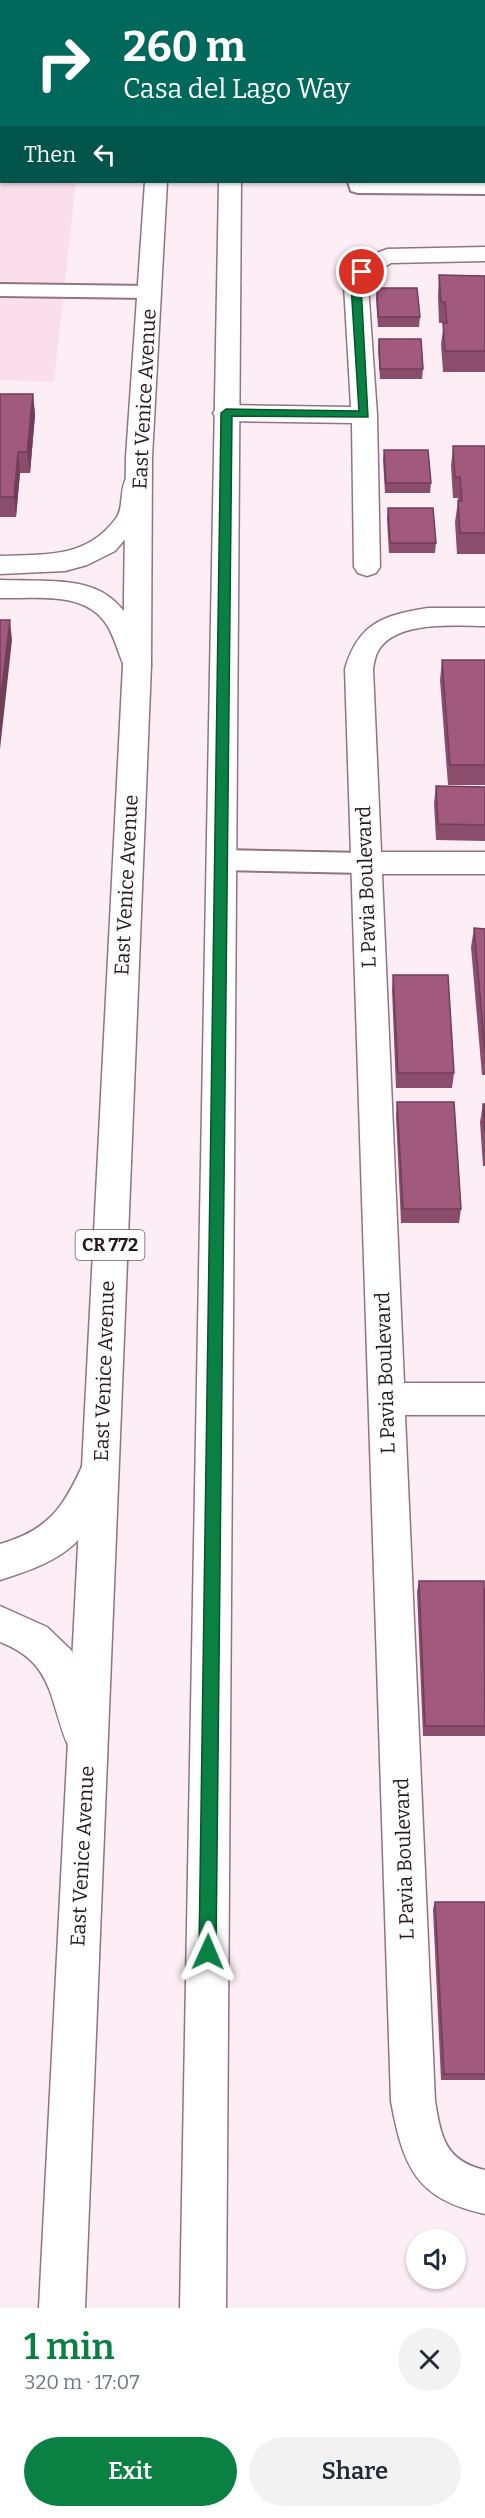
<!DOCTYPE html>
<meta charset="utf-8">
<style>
body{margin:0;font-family:Bitter,serif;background:#f2f2f3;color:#1f2937;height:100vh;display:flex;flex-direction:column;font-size:22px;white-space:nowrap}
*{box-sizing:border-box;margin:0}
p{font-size:20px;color:#747a83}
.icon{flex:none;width:33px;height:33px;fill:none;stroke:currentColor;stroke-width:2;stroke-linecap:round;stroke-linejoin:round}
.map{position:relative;height:2308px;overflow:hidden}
.drawer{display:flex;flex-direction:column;background:#fff;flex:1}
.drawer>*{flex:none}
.top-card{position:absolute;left:0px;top:0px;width:486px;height:183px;box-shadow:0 2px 4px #0004;background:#00695c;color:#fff;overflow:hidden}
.fabs{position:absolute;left:406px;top:2229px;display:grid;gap:12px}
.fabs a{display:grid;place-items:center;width:60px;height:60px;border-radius:50%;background:#fff;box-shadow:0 2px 4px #0004;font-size:30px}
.pin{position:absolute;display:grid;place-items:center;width:51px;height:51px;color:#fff;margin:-26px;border:3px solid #fff;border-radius:50%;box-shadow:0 2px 6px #0007}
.me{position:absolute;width:66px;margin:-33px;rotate:1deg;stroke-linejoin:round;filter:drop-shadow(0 0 4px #0008)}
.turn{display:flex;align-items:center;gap:21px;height:126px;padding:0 24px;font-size:27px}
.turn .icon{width:78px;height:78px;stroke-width:2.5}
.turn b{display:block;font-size:42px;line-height:51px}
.then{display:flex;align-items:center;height:57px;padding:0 24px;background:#0003;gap:12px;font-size:22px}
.round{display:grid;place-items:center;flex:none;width:63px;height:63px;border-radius:32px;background:#f2f2f3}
.head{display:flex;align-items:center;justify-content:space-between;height:102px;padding:0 24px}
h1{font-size:36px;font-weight:600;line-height:45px;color:#0b8043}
.button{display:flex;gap:12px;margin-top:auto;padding:12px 24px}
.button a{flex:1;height:69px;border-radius:36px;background:#0b8043;color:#fff;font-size:24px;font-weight:600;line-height:69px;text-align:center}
.button a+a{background:#f2f2f3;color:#1f2937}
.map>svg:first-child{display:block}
.built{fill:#fadfeb}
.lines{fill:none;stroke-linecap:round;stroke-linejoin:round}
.lane-casing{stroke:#927381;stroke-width:4}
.street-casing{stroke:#927381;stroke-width:3}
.primary-casing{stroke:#927381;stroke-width:3}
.lane{fill:#fff;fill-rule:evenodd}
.street{fill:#fff;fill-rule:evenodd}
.primary{fill:#fff;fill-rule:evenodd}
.wall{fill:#8b4d6c}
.shaded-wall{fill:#713e58}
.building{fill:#a2597e;stroke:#713e58;stroke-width:1.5}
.route{fill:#0b8043;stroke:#07532c;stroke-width:1.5}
.labels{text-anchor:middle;stroke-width:4.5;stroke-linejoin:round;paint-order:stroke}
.shield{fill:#fff;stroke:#675e62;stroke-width:1.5}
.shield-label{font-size:18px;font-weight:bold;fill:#26191f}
.street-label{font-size:20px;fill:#26191f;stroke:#fff}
</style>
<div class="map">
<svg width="485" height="2308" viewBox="0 0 485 2308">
<rect width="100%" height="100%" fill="#fceef4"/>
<polygon class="built" points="0,0 96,0 2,2 2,182 76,182 54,382 0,380"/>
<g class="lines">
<g class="lane-casing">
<g id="lane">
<polygon points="0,10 2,10 0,30"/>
<rect x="484" y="121" width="1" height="12"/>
<polygon points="348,182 485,182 485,194 358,193 351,191"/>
<polygon points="0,284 149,286 156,288 159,292 156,296 149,298 0,296"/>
<polygon points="222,850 365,853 374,856 378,863 374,870 365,873 222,870 213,867 209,860 213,853"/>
</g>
</g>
<g class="street-casing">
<g id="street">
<polygon points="485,247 485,261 391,263 377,272 368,285 377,415 380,567 376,573 367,576 358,573 354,567 352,423 226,421 217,419 213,413 217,407 226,405 351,407 344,285 357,265 369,256 387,249"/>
<path d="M136 475 145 477 149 483 144 517 115 551 87 565 65 571 0 574V556C46 554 87 559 117 517 124 506 119 489 127 477Z"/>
<path d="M0 580C87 582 118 574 151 665L147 672 137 675 127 672C119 657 116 640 107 625 85 590 35 599 0 598Z"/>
<path d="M428 608H485V626C455 626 396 620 378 651 375 656 374 663 373 669L381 852H485V874H382L404 1383H485V1415H405L435 2101C441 2137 445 2161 485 2170V2214C416 2199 403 2167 391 2101L345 669C358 623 384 615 428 608Z"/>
<path d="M97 1457 110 1462 115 1474C90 1541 69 1559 0 1580V1544C49 1530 64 1507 84 1462Z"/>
<path d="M0 1606 47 1627 71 1650 79 1664 97 1710 101 1729 95 1743 81 1748 67 1743C49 1699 54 1663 0 1642Z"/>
</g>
</g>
<g class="primary-casing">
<g id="primary">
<rect x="156" y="0" width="20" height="2"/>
<rect x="222" y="0" width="20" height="2"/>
<polygon points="145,182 167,182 152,457 151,665 85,2308 39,2308 123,665 126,457"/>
<polygon points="219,182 241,182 226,2308 180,2308"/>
</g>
</g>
<use href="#lane" class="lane"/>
<use href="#street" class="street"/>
<use href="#primary" class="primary"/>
</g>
<g class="wall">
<polygon points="439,275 485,276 485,372 443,372 441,344 444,323 439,323 438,296"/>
<polygon points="377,288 420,317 419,327 378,327 376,299"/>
<polygon points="379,339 423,369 422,379 380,379 378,349"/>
<polygon points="0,394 33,394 35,415 30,473 20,473 16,517 0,517"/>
<polygon points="453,446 485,446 485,554 457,554 455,522 458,501 458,498 453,498 451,466"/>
<polygon points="384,450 431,483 430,493 385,493 383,460"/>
<polygon points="388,508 436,543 435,553 389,553 387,519"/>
<polygon points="442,660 485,660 485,785 448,785 440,680"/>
<polygon points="436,786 485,787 485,841 436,840 434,803"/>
<polygon points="474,928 485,929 485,1075 482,1075 471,947"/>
<polygon points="393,975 454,1073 452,1088 396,1088 392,990"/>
<polygon points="397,1102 461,1209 459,1223 401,1223 396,1116"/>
<polygon points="483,1104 485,1104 485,1166 483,1166 480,1122"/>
<polygon points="419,1581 485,1588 485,1736 423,1736 417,1592"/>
<polygon points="435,1902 485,1902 485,2080 441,2080 433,1909"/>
</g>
<g class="shaded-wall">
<polygon points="33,394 35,415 30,473 27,452"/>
<polygon points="18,452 20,473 16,517 14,497"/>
<polygon points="10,620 12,640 0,749 0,704"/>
</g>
<g class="building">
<polygon points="439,275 485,276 485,351 445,351 443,323 447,323 445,302 441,302"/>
<polygon points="377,288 417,288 420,317 378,317"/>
<polygon points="379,339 421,339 423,369 380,369"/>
<polygon points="0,394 33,394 27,452 18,452 14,497 0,497"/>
<polygon points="453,446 485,446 485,533 460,533 458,501 462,501 460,477 455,477"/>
<polygon points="384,450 428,450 431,483 386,483"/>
<polygon points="388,508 433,508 436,543 390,543"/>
<polygon points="0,620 10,620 0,704"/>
<polygon points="442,660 485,660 485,765 450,765"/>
<polygon points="436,786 485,787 485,825 438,824"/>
<polygon points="474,928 485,929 485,1051"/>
<polygon points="393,975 448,975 454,1073 398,1073"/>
<polygon points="397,1102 454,1102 461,1209 403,1209"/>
<polygon points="483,1104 485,1104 485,1132"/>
<polygon points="419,1581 484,1581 485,1726 425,1726"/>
<polygon points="435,1902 485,1902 485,2074 444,2074"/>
</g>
<polygon class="route" points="362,269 367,272 361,285 368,417 232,416 216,1952 214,1958 208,1961 202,1958 199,1952 221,413 226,409 359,411 351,285 357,272"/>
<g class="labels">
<rect class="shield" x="75.5" y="1230" width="69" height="30" rx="4.5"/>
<g class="shield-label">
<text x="110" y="1251">CR 772</text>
</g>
<g class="street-label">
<text transform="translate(144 399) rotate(-87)" y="7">East Venice Avenue</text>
<text transform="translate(126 885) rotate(-87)" y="7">East Venice Avenue</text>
<text transform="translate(366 887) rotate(-92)" y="7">L Pavia Boulevard</text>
<text transform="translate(104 1371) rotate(-88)" y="7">East Venice Avenue</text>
<text transform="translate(385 1373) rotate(-92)" y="7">L Pavia Boulevard</text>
<text transform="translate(82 1856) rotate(-87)" y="7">East Venice Avenue</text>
<text transform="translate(404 1859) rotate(-92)" y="7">L Pavia Boulevard</text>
</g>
</g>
</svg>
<div class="fabs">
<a><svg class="icon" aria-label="sound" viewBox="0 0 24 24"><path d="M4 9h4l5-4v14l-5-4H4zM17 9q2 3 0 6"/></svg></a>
</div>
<div class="pin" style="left:362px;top:272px;background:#d93025"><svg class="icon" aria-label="arrive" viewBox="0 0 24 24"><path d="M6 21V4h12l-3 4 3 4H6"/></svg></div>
<svg class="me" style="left:208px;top:1952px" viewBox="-20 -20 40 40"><path d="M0-17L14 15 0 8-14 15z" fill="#0b8043" stroke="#fff" stroke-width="4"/></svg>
<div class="top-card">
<div class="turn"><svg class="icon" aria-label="right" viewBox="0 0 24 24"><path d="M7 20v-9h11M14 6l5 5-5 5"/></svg><div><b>260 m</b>Casa del Lago Way</div></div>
<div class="then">Then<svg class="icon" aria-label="left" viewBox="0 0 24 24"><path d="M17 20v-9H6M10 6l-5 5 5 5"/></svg></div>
</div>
</div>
<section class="drawer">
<div class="head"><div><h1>1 min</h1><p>320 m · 17:07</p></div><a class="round"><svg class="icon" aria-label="close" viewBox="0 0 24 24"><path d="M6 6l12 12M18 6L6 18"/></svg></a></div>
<div class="button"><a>Exit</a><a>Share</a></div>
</section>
